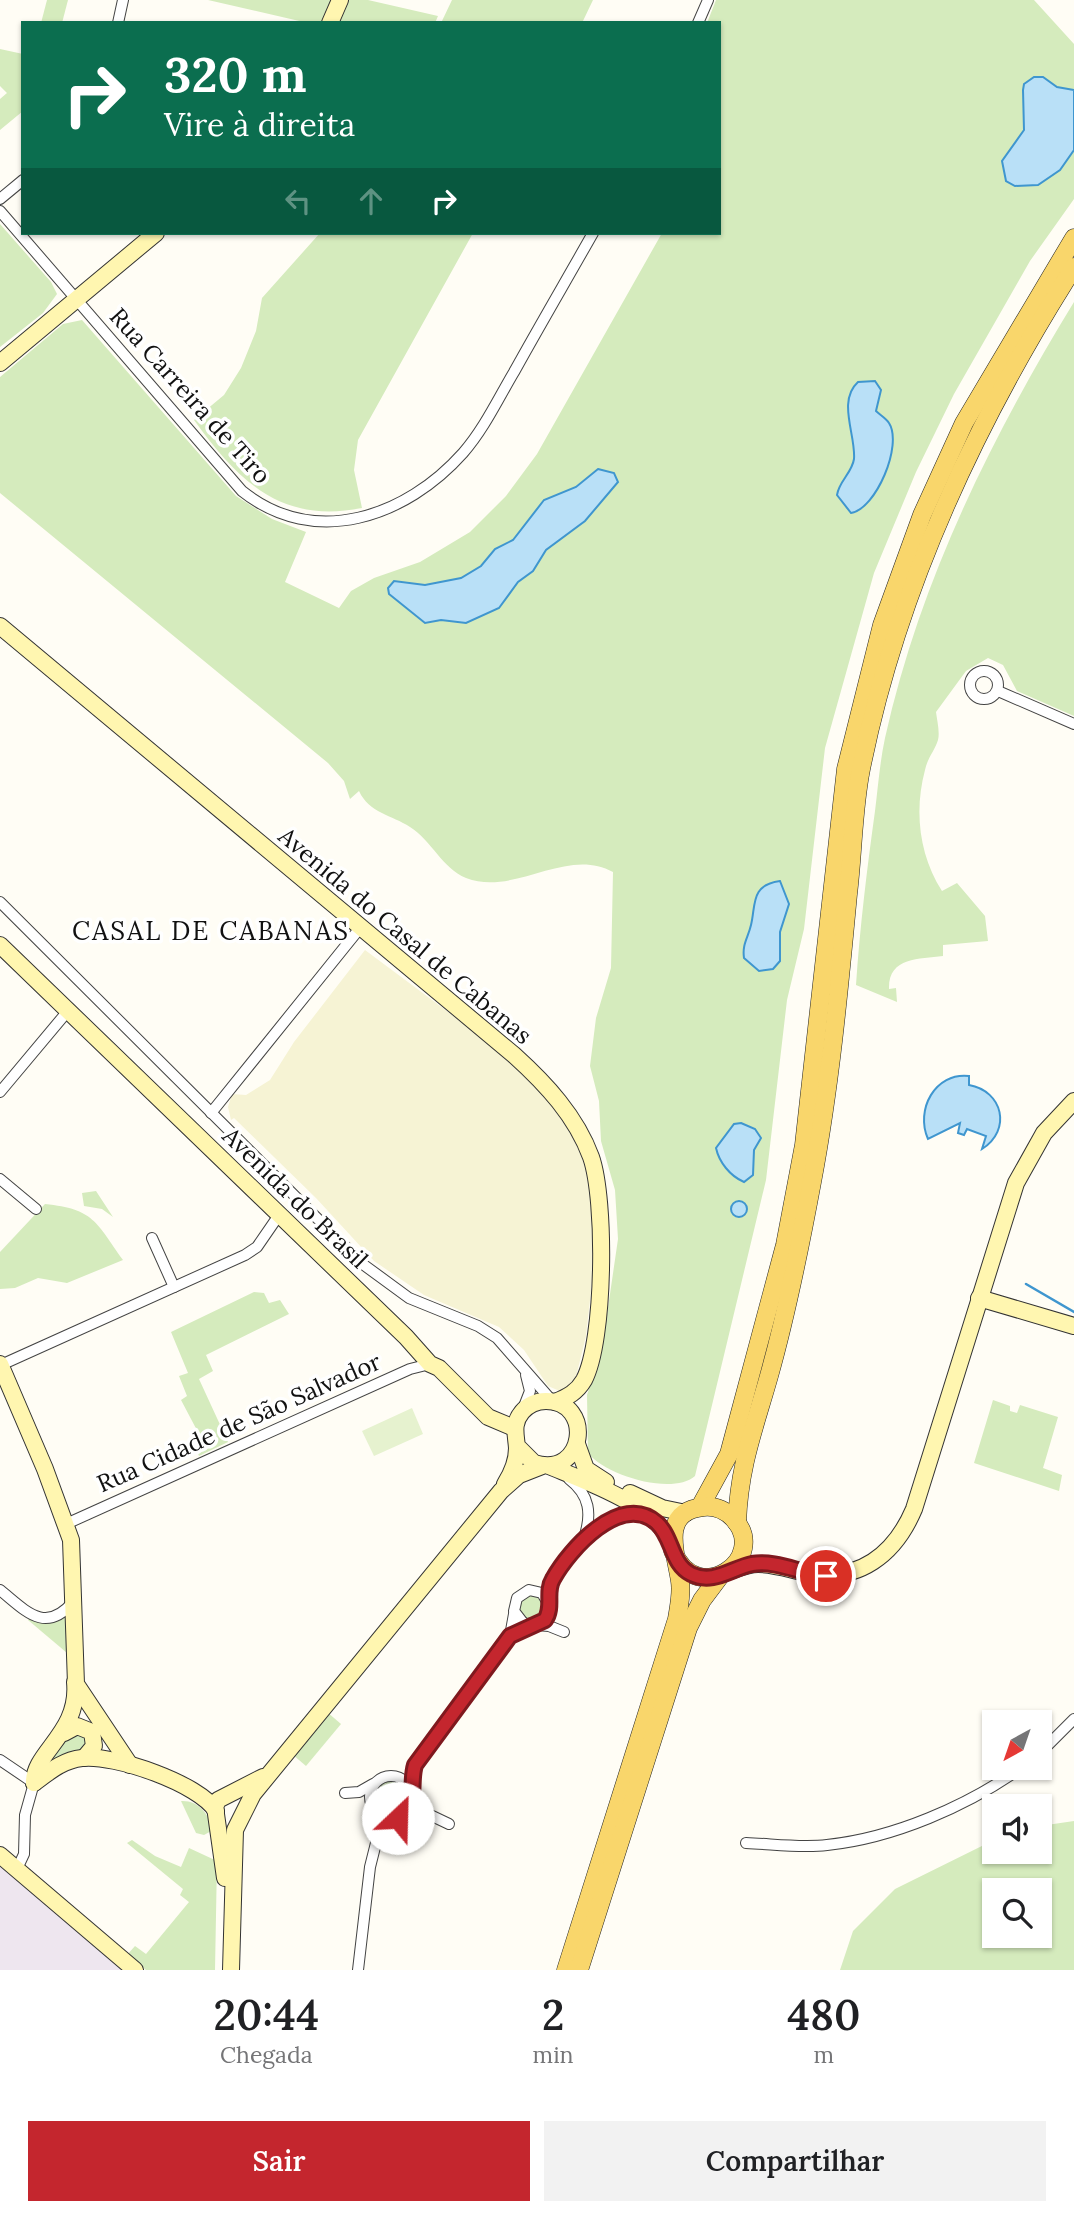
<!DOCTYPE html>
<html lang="pt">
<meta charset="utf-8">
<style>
body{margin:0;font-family:Lora,serif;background:#f2f2f2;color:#202124;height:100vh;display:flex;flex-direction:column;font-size:26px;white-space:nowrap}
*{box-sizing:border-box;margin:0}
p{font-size:23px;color:#757577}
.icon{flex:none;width:38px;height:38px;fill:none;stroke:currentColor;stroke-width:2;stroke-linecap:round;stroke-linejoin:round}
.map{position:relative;height:1970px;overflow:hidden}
.panel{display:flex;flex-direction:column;background:#fff;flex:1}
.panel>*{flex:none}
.hud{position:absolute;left:21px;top:21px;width:700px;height:214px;border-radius:0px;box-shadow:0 2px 5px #0004;background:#0b6e4f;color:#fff;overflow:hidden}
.needle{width:46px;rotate:220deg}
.buttons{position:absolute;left:982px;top:1710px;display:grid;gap:14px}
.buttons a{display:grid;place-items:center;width:70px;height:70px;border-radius:0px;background:#fff;box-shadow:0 2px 5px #0004;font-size:35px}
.pin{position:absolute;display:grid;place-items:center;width:60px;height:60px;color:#fff;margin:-30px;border:4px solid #fff;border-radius:50%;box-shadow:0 2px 7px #0007}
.me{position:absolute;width:77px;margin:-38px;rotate:24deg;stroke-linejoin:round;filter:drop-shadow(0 0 5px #0008)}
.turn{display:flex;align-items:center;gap:24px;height:147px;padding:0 28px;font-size:32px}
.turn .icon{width:91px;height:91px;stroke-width:2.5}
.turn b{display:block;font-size:49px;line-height:60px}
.lanes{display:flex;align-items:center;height:66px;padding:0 28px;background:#0003;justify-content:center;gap:35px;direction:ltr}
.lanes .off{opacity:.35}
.eta{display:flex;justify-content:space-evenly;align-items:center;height:119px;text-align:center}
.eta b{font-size:42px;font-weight:600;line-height:49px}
.cta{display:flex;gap:14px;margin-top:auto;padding:14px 28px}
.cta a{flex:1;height:80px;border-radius:0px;background:#c4262e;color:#fff;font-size:28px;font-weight:600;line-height:80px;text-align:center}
.cta a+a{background:#f2f2f2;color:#202124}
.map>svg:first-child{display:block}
.industrial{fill:#eee6ef}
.farmland{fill:#f6f3d4}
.green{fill:#d5ebbd;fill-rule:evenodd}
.pitch{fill:#e6f2cf}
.water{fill:#b9e0f7;stroke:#3f96cf;stroke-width:2}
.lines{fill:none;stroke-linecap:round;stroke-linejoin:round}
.stream{stroke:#3f96cf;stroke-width:2.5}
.street-casing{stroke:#444;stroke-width:12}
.secondary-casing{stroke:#333;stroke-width:18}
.primary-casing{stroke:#222;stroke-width:19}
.street{stroke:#fff;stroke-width:10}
.secondary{stroke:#fff6b0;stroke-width:16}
.primary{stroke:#f9d66b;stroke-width:18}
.route-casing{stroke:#7f191e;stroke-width:18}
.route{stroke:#c4262e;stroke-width:12}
.labels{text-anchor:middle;stroke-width:7;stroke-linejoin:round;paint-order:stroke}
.street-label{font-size:24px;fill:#111;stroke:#fff}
.neighbourhood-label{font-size:26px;letter-spacing:2px;fill:#111;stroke:#fff}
</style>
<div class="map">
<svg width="1074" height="1970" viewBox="0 0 1074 1970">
<rect width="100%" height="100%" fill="#fffdf5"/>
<polygon class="industrial" points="0,1856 127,1970 0,1970"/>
<polygon class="farmland" points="365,950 522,1067 564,1114 590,1163 597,1237 586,1336 575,1381 562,1392 548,1386 524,1350 499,1327 424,1295 374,1261 316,1198 234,1118 231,1120 228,1107 232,1094 246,1095 270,1080 294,1042"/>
<g class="green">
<polygon points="47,0 68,0 62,23 41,23"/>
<polygon points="208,0 335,0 326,23 308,23"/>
<polygon points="348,0 368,0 438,16 435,23 337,23"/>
<polygon points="452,0 593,0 582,23 441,23"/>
<path d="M716 0H1034L1074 44V199L1030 261 954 394 916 472 874 573 825 748 804 929 787 1000 766 1180 695 1476C672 1496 605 1475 588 1453L587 1395 602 1349 618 1239 615 1190 601 1141 599 1101 590 1066 596 1018 611 968 613 872C566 846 514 897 466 878 442 868 432 841 410 827 392 815 369 813 359 791L350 799 344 781 328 763 0 493V377L63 324 82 320 236 496 272 519 306 532 285 582 339 608 351 591 374 578 420 562 470 532 506 496 537 454 662 233H719V23H707Z"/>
<polygon points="0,49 23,54 23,111 0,130 0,99 7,93 0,86"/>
<polygon points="0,224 51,282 57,294 43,313 0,347"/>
<path d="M320 233H473L358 440 354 470 362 508C281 524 239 482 194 420L224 395 241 368 256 331 262 298Z"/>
<path d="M1074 302V716L1017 691 1003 665 988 658 966 671 936 712C937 720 940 732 938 740 935 750 927 759 925 770 914 811 919 855 942 891L957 883 985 916 988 941 943 945V956C919 959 888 957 889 989L896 988 897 1002 856 985C860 926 867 869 875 811 878 787 880 761 885 738 920 581 991 438 1074 302Z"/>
<polygon points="96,1191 113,1217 102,1209 84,1206 82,1193"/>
<path d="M45 1204C94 1209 96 1222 123 1260L67 1283 38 1278 15 1288 0 1289V1252Z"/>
<polygon points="254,1292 264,1293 269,1303 280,1300 289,1314 206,1355 213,1371 199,1379 228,1442 199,1456 193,1440 200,1436 181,1400 187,1396 179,1376 188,1373 171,1332"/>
<polygon points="993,1400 1010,1406 1010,1411 1017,1413 1020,1405 1058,1417 1043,1468 1062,1475 1059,1491 974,1463"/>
<circle cx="531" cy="1608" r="12"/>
<polygon points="66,1610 73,1658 28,1620 31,1615"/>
<polygon points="327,1712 341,1724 306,1766 292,1754"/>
<polygon points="86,1729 89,1749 37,1777 60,1742"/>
<circle cx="392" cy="1797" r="16"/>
<path d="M181 1801C198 1800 209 1814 213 1830L204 1835 196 1833Z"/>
<path d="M1074 1821V1970H840L853 1931 895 1889 994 1840V1852H1040V1826ZM994 1890H1040V1936H994Z"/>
<polygon points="132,1840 155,1856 181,1867 189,1848 217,1861 215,1970 146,1970 127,1955 135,1946 146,1954 189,1902 180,1895 183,1889 127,1843"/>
</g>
<polygon class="pitch" points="412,1408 423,1434 374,1456 362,1431"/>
<g class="water">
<polygon points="1034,77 1043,77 1057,87 1074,90 1074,150 1060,170 1038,185 1015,186 1006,181 1002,161 1024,130 1023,90 1024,84"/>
<path d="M875 381 881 390 876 411C880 415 886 418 889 423 903 445 876 509 851 513L837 495C839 481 852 473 854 459 856 435 837 401 858 382Z"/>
<polygon points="598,469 614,473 618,482 585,521 546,550 533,571 518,582 499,608 466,623 441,620 425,623 389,594 388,588 394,581 425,585 461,578 481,566 495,549 513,540 544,500 576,487"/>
<path d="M780 881 789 904 780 932V961L773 969 759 971 744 958C742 944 748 938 751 925 756 905 750 885 780 881Z"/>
<path d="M969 1076V1085C1003 1091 1012 1130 982 1149L986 1136 967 1129 964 1135 958 1133 960 1123 928 1139C915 1110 935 1072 969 1076Z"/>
<path d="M741 1123 755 1129 761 1138 754 1150 753 1175 744 1182C730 1176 719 1162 716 1148L734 1124Z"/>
<circle cx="739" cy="1209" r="8"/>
</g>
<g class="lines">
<polyline class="stream" points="1026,1284 1074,1312"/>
<g class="street-casing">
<g id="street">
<polyline points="118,23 123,0"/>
<polyline points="698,23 708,0"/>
<polyline points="0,199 23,180"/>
<path d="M0 211 242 491C315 549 406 517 463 453 484 429 498 399 514 372 540 325 567 279 593 233"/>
<circle cx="984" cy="685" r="14"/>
<polyline points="998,691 1074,724"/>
<polyline points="0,902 364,1265 409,1298 478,1326 497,1338 553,1402"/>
<polyline points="0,1092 67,1012"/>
<polyline points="211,1113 360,928"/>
<polyline points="0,1179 36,1209"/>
<polyline points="152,1238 174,1287"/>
<polyline points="1,1365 245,1255 257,1247 279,1215"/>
<polyline points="523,1409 530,1391 526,1375"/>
<path d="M569 1479C590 1495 592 1514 584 1538"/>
<polyline points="66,1524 410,1369 430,1364"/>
<path d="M0 1590C25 1610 45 1635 73 1602"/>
<path d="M549 1605 542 1593 529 1590 517 1598 514 1611 524 1624 541 1623C555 1612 545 1598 551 1583 564 1548 608 1510 646 1516"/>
<polyline points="536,1625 549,1626 564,1632"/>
<polyline points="1040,1753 1074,1719"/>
<polyline points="0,1760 34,1783 25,1815 24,1854 17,1869"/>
<circle cx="391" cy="1797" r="21"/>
<polyline points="411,1789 415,1765 510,1636 514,1614"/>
<polyline points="345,1793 359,1792 373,1784"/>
<polyline points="412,1793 428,1814 449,1824"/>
<path d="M746 1843C773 1844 801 1848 827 1845 894 1838 967 1806 1021 1768"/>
<polyline points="358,1970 370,1867 378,1835 375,1811"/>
</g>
</g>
<g class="secondary-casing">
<g id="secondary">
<polyline points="330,23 340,0"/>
<polyline points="0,363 156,233"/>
<path d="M0 626 514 1055C546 1084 576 1116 591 1157 606 1200 605 1340 584 1380 577 1392 568 1397 555 1402"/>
<polyline points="0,945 406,1337 430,1364 439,1368 488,1417 514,1428"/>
<polyline points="979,1298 1074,1326"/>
<polyline points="0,1364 45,1469 71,1540 76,1684 130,1765"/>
<polyline points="577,1444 586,1469 606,1482"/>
<path d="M549 1466C585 1481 658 1506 672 1545"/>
<path d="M505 1484C512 1473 517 1461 517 1448 516 1434 512 1424 522 1412 528 1405 537 1401 546 1401 594 1401 586 1479 534 1463L517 1446"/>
<polyline points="630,1493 662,1508 686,1513"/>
<path d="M727 1572C737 1569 747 1564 758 1564 775 1564 791 1570 807 1573 859 1583 895 1554 914 1509L1016 1183 1044 1133 1074 1101"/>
<polyline points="64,1733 77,1726 92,1732 94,1746 84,1758"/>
<path d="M34 1783C49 1772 63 1760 82 1758 114 1754 200 1784 216 1811"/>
<path d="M34 1783C33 1752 80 1733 75 1682"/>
<polyline points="0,1855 135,1970"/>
<polyline points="225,1878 215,1807 218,1800 263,1777"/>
<polyline points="231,1970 235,1830 253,1794 501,1491 519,1475 542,1466"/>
</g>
</g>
<g class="primary-casing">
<g id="primary">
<polyline points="700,1507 729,1454 785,1245 804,1145 846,769 882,625 922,515 964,423 1074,238"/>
<path d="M737 1523C739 1466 754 1429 769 1376 787 1312 800 1247 812 1182 830 1087 839 990 848 894 853 853 853 809 861 769 897 589 976 421 1074 267"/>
<path d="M566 1970 677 1619C679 1606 682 1594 680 1581 676 1554 659 1511 704 1507 715 1506 725 1510 733 1518 771 1558 697 1610 673 1551"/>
<polyline points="579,1970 688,1628 702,1600 720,1576"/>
</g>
</g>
<use href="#street" class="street"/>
<use href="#secondary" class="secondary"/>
<use href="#primary" class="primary"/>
</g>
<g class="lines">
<g class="route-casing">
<path id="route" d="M398 1818C419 1807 409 1784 415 1765L510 1636 545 1620C554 1607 545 1592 553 1579 569 1550 621 1491 657 1523 673 1538 671 1564 691 1574 713 1585 732 1568 752 1564 776 1560 802 1574 826 1576"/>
</g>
<use href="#route" class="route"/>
</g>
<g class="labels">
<g class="street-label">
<text transform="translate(190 396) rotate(48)" y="8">Rua Carreira de Tiro</text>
<text transform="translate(405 936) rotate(40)" y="8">Avenida do Casal de Cabanas</text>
<text transform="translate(295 1198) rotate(44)" y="8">Avenida do Brasil</text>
<text transform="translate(239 1423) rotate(-24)" y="8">Rua Cidade de São Salvador</text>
</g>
<g class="neighbourhood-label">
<text x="211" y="940">CASAL DE CABANAS</text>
</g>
</g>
</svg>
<div class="buttons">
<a><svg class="needle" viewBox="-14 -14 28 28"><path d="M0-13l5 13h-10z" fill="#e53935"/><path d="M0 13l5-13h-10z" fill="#757577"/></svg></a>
<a><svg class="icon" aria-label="sound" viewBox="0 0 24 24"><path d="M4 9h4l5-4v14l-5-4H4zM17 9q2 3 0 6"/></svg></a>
<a><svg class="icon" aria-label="search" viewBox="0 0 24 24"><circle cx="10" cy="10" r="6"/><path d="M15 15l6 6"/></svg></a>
</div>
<div class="pin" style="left:826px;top:1576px;background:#d93025"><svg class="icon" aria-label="arrive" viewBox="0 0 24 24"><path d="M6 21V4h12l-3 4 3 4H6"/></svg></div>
<svg class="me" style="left:398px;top:1818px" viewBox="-20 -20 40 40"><circle r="19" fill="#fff"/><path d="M0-13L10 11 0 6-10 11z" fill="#c4262e"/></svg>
<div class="hud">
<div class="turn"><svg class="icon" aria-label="right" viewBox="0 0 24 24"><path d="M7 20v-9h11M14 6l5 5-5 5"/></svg><div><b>320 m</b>Vire à direita</div></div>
<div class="lanes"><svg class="icon off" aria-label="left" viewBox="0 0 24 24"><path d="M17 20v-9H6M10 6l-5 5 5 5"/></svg><svg class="icon off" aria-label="ahead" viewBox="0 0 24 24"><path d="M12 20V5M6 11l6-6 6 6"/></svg><svg class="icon" aria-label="right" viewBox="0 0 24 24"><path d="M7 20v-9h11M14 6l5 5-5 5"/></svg></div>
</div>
</div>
<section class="panel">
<div class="eta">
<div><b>20:44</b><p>Chegada</p></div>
<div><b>2</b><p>min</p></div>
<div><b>480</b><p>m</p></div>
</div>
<div class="cta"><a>Sair</a><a>Compartilhar</a></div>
</section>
